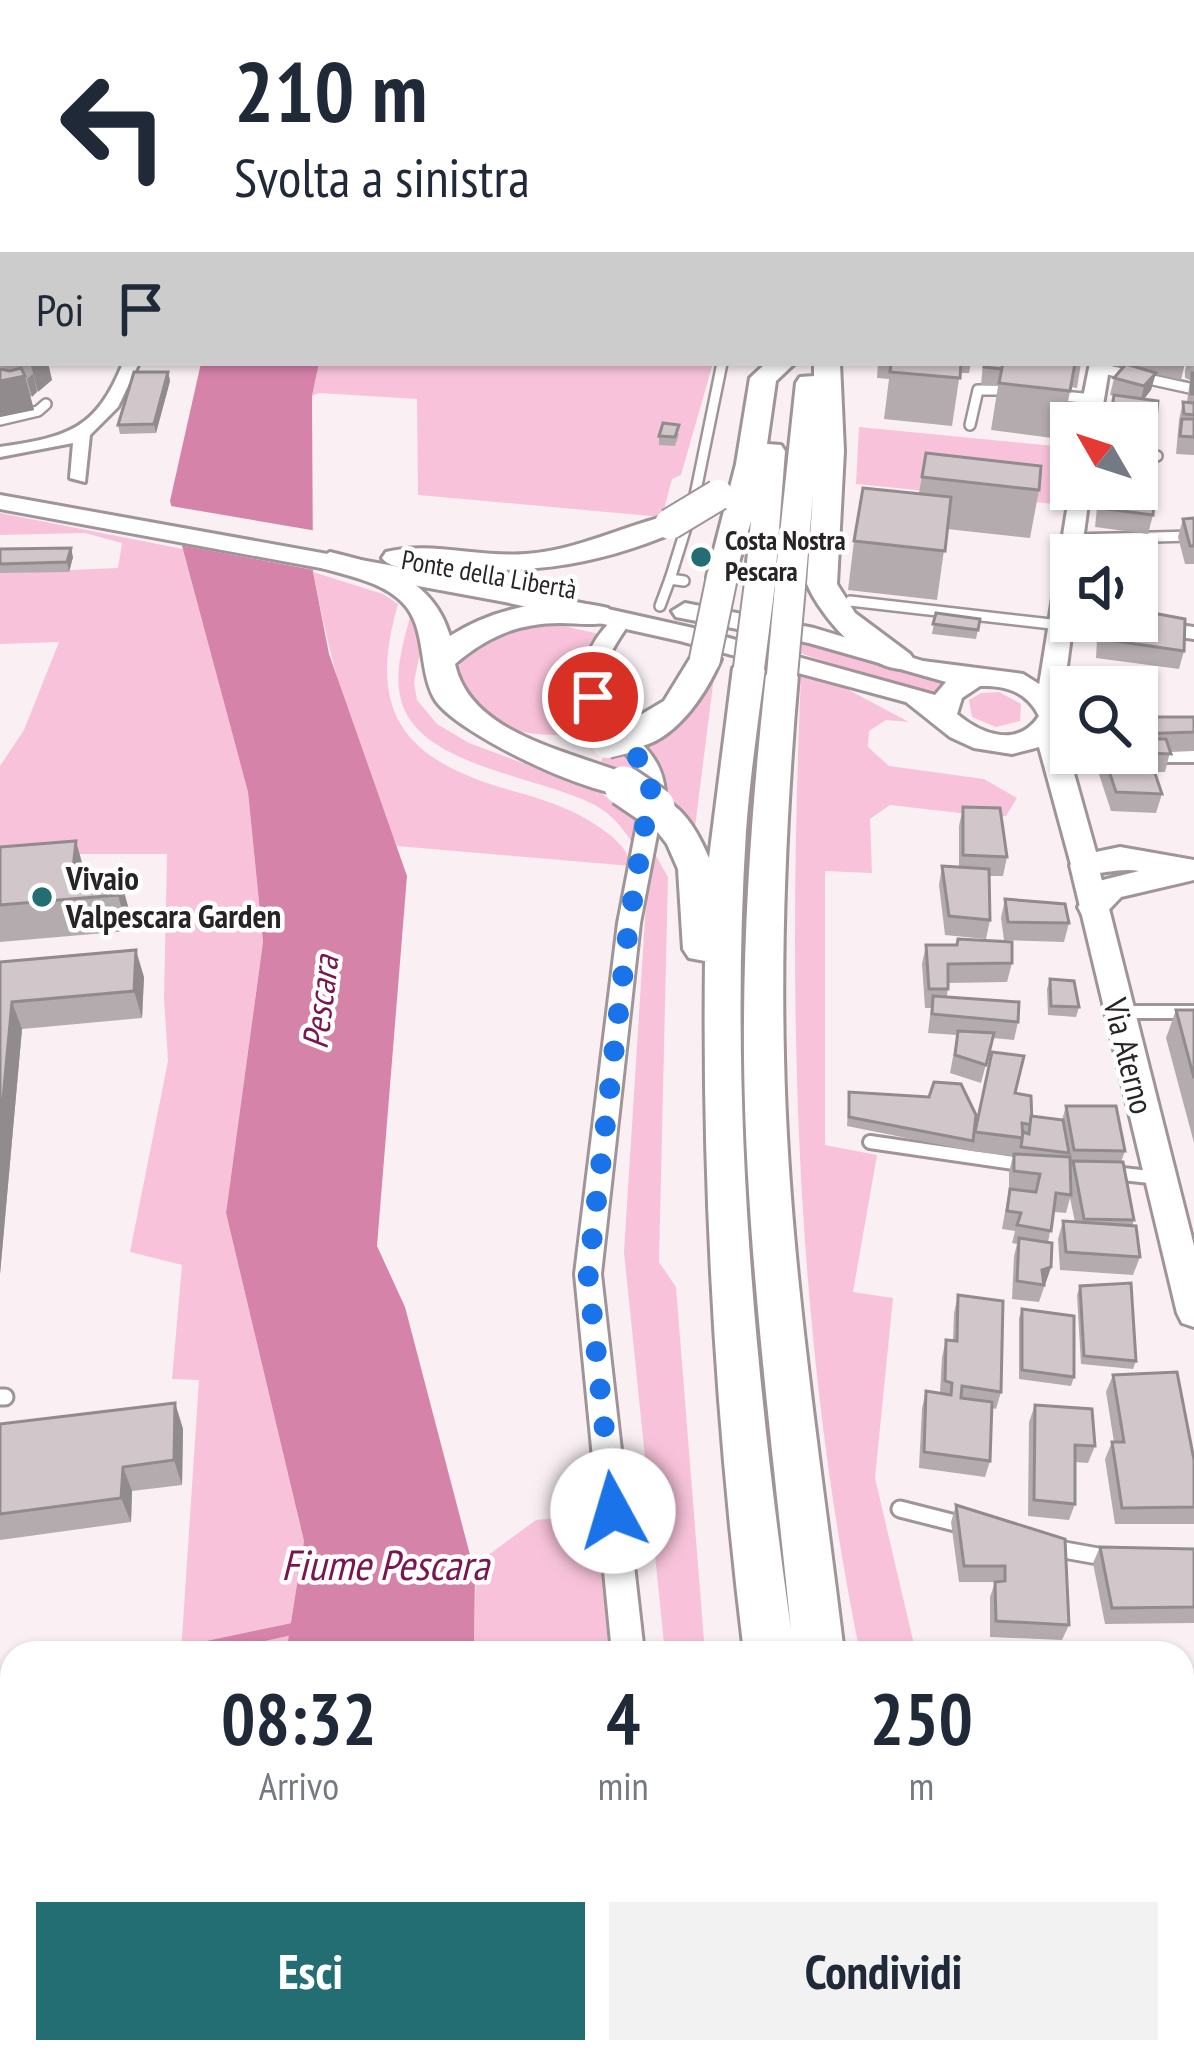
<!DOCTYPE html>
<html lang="it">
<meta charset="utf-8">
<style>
body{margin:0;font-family:"PT Sans Narrow",sans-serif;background:#f2f2f3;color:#1f2937;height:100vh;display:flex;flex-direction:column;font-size:45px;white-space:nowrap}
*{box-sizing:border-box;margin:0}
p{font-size:39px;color:#747a83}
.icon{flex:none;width:66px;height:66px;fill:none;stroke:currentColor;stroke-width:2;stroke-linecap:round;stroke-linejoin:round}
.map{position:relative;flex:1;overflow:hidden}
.sheet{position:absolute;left:0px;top:1641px;width:1194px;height:423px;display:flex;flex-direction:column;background:#fff;border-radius:36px 36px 0 0;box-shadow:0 3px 9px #0004}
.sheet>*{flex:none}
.banner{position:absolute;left:0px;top:0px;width:1194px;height:366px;box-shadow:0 3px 9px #0004;background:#fff;color:#1f2937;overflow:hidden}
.needle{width:78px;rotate:309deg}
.fabs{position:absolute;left:1050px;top:402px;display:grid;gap:24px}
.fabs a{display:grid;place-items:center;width:108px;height:108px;border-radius:0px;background:#fff;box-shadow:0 3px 9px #0004;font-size:60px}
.pin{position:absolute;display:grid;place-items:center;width:102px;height:102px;color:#fff;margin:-51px;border:6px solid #fff;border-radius:50%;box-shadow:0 3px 12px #0007}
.me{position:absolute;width:132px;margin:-66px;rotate:354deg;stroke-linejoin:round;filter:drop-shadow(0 0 9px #0008)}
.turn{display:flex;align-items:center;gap:42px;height:252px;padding:0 36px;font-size:54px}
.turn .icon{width:156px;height:156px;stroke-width:2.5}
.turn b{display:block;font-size:84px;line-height:102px}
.then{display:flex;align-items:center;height:114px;padding:0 36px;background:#0003;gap:24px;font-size:45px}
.eta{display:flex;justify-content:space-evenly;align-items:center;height:204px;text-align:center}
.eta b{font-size:72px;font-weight:700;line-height:84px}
.button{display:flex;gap:24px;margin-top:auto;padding:24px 36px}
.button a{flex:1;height:138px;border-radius:0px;background:#236e73;color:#fff;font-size:48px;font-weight:700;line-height:138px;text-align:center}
.button a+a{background:#f2f2f3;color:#1f2937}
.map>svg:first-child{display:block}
.green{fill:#f8c3da}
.water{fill:#d683aa}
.pier{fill:#faf0f4}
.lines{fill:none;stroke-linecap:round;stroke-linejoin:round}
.stream{stroke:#d683aa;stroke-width:12}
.service-far2-casing{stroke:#9f9599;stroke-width:14}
.service-far1-casing{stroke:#9f9599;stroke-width:18}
.service-casing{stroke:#9f9599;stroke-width:21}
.minor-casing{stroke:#9f9599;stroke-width:6}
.tertiary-casing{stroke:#9f9599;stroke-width:6}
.secondary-casing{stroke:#9f9599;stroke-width:6}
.trunk-casing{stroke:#9f9599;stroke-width:6}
.service-far2{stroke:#fff;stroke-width:9}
.service-far1{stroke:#fff;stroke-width:12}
.service{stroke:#fff;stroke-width:15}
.minor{fill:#fff;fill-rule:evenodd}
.tertiary{fill:#fff;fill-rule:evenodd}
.secondary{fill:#fff;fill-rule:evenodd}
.trunk{fill:#fff;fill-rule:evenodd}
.trunk-bridge-far1-casing{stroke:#9f9599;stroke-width:34;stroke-linecap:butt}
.trunk-bridge-casing{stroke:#9f9599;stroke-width:45;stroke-linecap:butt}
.trunk-bridge-far1{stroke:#fff;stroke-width:30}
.trunk-bridge{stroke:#fff;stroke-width:39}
.wall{fill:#b4abaf}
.shaded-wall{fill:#928b8e}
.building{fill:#d1c7cb;stroke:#928b8e;stroke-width:3}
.route{stroke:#1a73e8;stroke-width:21;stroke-dasharray:0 37.8}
.poi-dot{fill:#236e73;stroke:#fff;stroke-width:4.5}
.labels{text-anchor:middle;stroke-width:9;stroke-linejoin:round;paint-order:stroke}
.far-poi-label{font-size:27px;font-weight:bold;fill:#282426;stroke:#fff;text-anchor:start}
.far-street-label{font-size:27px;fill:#282426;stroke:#fff}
.poi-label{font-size:33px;font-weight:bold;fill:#282426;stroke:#fff;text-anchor:start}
.street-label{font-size:33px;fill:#282426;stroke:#fff}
.water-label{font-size:36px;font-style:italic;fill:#79164f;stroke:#fff}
.near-water-label{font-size:42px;font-style:italic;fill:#79164f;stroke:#fff}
</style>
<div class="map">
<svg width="1194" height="2063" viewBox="0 0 1194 2063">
<rect width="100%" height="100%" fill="#faf0f4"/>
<g class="green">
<polygon points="319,363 713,363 681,475 672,479 662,517 418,495 417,399 319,393 312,396"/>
<polygon points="859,427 1064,447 1054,504 856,484"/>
<polygon points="0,513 183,549 248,792 263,942 226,1213 304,1541 286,1653 181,1653 199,1380 172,1379 182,1265 130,1252 168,1061 164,998 167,854 0,854 0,766 24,730 59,642 0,644 0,573 118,568 122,543 85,533 0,535"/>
<path d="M313 572 383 594 398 604C368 708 399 757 503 788 537 798 566 805 596 825 611 835 628 847 631 866L397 846C357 759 331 665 313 572Z"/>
<path d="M412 609 422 643 414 682 417 700 437 724 469 743 600 792 636 821 668 877 659 1262 676 1287 705 1653H665L624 1252 648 872C636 848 622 821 598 807 547 777 418 768 401 700 393 670 405 638 412 609Z"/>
<path d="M541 621 604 635 585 649 577 682 601 728C562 740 508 738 477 709 468 701 462 685 457 675 462 636 510 630 541 621Z"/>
<polygon points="794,640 842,650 946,684 935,699 794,651"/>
<polygon points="716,661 694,835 646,785 601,761 608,747"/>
<path d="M801 675 845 688 909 722 886 720 869 731 868 747 889 766 984 779 1017 798 1006 816 994 817 890 805 870 819 872 873 825 871V1145L877 1155 853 1292 893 1298 875 1478 916 1653H860C794 1330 787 1004 801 675Z"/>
<polygon points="999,692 1021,704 1020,721 996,727 972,717 969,700 981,693"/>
<polygon points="598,1515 612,1653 474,1653 476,1564 536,1520"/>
<polygon points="390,2052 649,2052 651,2063 387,2063"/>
</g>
<g class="water">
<polygon points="201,363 319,363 312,396 313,572 329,654 407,876 377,1246 405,1307 475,1574 474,1653 286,1653 304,1541 226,1213 263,942 248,792 170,501"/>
<polygon points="195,2052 390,2052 387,2063 191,2063"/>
</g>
<polygon class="pier" points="165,505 317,531 319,571 175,544"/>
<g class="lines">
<polyline class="stream" points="179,1653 297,1628"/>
<g class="service-far2-casing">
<g id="service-far2">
<polyline points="1099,368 1194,389"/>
<polyline points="1053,395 1093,399"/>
<polyline points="0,420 38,411 46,404"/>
<polyline points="970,425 978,390 1009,390"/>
<polyline points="1137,455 1157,456"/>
<polyline points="1072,539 1194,536"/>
<polyline points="670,579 693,505 722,363"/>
<polyline points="850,601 1060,625"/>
<polyline points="660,606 670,579 684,581"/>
</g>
</g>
<g class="service-far1-casing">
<g id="service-far1">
<polyline points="1154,756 1194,756"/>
<polyline points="1058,758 1110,756"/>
<polyline points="1119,1012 1194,1012"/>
<polyline points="870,1142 1027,1165"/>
<polyline points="1113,1173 1159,1178"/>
</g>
</g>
<g class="service-casing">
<g id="service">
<polyline points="0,1397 5,1397"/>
<polyline points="900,1509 963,1525"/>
<polyline points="1053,1548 1109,1558"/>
</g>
</g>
<g class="minor-casing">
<g id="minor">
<polygon points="270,0 282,0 268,3"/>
<path d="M123 363H139L118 407 90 435 85 482 70 478 73 443 0 457V447C68 437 96 430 123 363Z"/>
<path d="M622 614 632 620C548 733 660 713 665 793L640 923 601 1274 644 1653H612L575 1274 618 923 643 793C641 737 552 720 590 650 597 636 609 620 622 614Z"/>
<polygon points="1137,619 1194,627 1194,639 1107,627 1097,621"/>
<polygon points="652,2052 688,2052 690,2063 654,2063"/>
</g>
</g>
<g class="tertiary-casing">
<g id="tertiary">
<rect x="1153" y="0" width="14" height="3"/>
<polygon points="1090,363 1110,363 1100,423 1078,423"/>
<polygon points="1071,485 1071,489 1090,489 1081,555 1071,555 1073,621 1062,704 1049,712 1036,704"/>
<polygon points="1084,856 1098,865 1194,1246 1194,1327 1182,1323 1177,1313 1070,865"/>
</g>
</g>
<g class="secondary-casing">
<g id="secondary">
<polygon points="3,212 3,229 0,230 0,213"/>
<path d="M0 495 505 586 693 628 935 695 946 682 809 643 676 617 672 611 685 603 814 628 923 661 1023 674 1055 694 1067 716 1061 727 1096 852 1120 847 1194 860V880L1121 897 1104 915H1082L1078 907 1099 881 1139 871C1116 867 1095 878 1073 872L1039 747 1012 754 974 748 950 737 906 702 680 641 505 602 0 509ZM980 686C1006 685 1027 692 1039 716 1018 748 982 735 957 714L962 698Z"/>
</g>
</g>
<g class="trunk-casing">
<g id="trunk">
<polygon points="845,0 865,0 844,3"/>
<rect x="893" y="0" width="20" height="3"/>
<path d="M766 363H795L776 381 767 444 781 445 785 451 775 581 796 383 800 377 814 376V363H840L844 451 837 584 855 613 910 654 915 661 910 668C872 677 820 616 807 584L813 494 805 587 801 593H779L775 583 760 592 749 589 745 583 751 521 733 583H711L707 577 736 464 750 378Z"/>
<path d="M670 515 680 518 685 524 680 530C590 569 521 575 425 567 409 566 393 571 382 558L386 552C431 541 480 558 526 554 578 550 621 527 670 515Z"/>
<path d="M330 552C383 565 433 578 450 636 495 607 556 595 608 608L613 615 608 622C592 626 576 623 560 623 518 623 486 637 455 664 471 737 576 752 636 778L641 786 636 794C602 803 452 732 434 698 418 669 427 628 403 603 382 581 347 576 319 567L315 561Z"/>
<path d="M705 649 721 659C705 697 665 759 615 746L610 738 615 730 664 701 694 652Z"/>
<path d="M749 658 765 668C758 722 750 776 746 831 729 1097 754 1367 791 1630 772 1440 746 1249 744 1057 743 929 752 803 766 675L782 665 798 675C787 803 781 928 784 1056 788 1256 820 1455 844 1653H744C716 1423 702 1193 705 961L689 958 683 949 678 869 667 844 638 807 643 799C676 790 698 832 709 858L733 668Z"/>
<polygon points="800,2052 858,2052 860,2063 802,2063"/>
<polygon points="859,2052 917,2052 919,2063 861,2063"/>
</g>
</g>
<use href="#service-far2" class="service-far2"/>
<use href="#service-far1" class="service-far1"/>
<use href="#service" class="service"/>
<use href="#minor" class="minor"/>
<use href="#tertiary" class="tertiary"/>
<use href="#secondary" class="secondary"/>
<use href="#trunk" class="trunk"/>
<g class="trunk-bridge-far1-casing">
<g id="trunk-bridge-far1">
<polyline points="670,524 718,495"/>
<polyline points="705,659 722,577"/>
<polyline points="749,668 760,583"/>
<polyline points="782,675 790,587"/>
<polyline points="607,743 627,738"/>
</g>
</g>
<g class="trunk-bridge-casing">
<polyline id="trunk-bridge" points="624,786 655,807"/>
</g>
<use href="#trunk-bridge-far1" class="trunk-bridge-far1"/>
<use href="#trunk-bridge" class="trunk-bridge"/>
</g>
<g class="wall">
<polygon points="118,0 232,0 230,3 114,3"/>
<polygon points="964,0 1138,0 1137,3 964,3"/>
<polygon points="1173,0 1194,0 1194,75 1191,75 1191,3 1173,3"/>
<rect x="0" y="59" width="3" height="67"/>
<polygon points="1191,97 1194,98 1194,204 1191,217"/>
<rect x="1191" y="241" width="3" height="29"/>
<rect x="0" y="256" width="3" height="84"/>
<polygon points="3,348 3,363 52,363 48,363 52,380 30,397 34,410 0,417 0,349"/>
<polygon points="1191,354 1194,354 1194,455 1176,454 1179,420 1183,402 1187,402 1190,380 1185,378 1185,371 1187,363 1191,363"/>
<polygon points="878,363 971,363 969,373 960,373 952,426 884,419 889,379 877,378"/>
<polygon points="983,363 1081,363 1077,388 1071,387 1060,439 991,430 998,386 981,385"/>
<polygon points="1122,363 1185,363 1181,380 1155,374 1151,390 1144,399 1155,427 1153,436 1137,434 1137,423 1109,423 1114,396 1110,395 1114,378 1123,367 1121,367"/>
<polygon points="168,372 170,381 156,433 120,434 118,425"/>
<polygon points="679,434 675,446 659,445 659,436"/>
<polygon points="1137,445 1147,465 1144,476 1153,515 1148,534 1095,527 1099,489 1137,489"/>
<polygon points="926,453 1039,490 1030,538 947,529 937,600 848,590 854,541 919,493"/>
<polygon points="1194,518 1194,564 1185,564 1178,537 1183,519"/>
<polygon points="0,549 73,557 69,572 0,573"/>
<polygon points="1137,566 1148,598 1145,611 1184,651 1179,669 1096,658 1098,621 1137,621"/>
<polygon points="936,613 980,619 976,639 932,634"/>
<polygon points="1137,717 1194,717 1194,751 1170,752 1165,772 1154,772 1162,794 1156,813 1111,811 1094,759 1096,753 1094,753 1137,753"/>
<polygon points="963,807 1007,857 1003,876 989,876 990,920 986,939 945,935 939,885 942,866 959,867 959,826"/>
<polygon points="0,847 86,877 119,874 129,910 128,931 0,942"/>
<polygon points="1005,899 1069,923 1064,942 1004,940 1001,918"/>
<polygon points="926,945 1012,963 1007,982 948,983 947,997 1018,1022 1014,1040 993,1038 981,1083 950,1073 957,1035 928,1033 931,1008 925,1008 922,964"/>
<polygon points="0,962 144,977 142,1018 22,1029 0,1274"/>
<polygon points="1050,979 1079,1007 1076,1017 1048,1015 1047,989"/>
<polygon points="1176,1010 1194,1010 1194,1143 1166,1038"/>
<polygon points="992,1052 1015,1093 1031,1116 1062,1120 1066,1106 1125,1151 1121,1162 1134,1220 1132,1226 1140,1257 1133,1275 1060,1270 1058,1239 1063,1221 1075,1222 1070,1198 1066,1213 1054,1212 1048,1242 1051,1267 1039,1302 1012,1299 1014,1256 1017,1244 1012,1243 1015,1231 1002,1229 1009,1190 1009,1172 1013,1156 971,1151 847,1126 849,1092 973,1138"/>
<polygon points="1080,1286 1136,1361 1133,1369 1081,1364 1077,1295"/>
<polygon points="958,1295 1001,1392 996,1409 992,1408 990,1461 985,1477 919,1468 922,1408 926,1391 940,1393 942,1357 946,1340 953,1341 954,1313"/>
<polygon points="1022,1309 1074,1377 1071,1386 1019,1379 1019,1318"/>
<polygon points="1113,1375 1194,1507 1194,1524 1115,1524 1105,1459 1112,1442 1114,1442 1106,1392"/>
<polygon points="175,1403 183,1429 182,1485 132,1491 131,1522 0,1540 0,1424"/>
<polygon points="1035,1405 1095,1446 1088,1463 1075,1462 1075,1504 1069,1520 1028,1516 1029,1422"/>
<polygon points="956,1505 1069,1625 1062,1640 990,1637 990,1597 995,1582 959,1582 951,1522"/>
<polygon points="1100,1547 1194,1549 1194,1623 1105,1624 1093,1563"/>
<polygon points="1194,1842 1194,1980 1192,1972 1182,1973 1182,1843"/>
</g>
<g class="shaded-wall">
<polygon points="3,24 3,55 0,56 0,25"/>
<polygon points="35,363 48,363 52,380 38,392 31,366"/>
<polygon points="168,372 170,381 156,433 154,424"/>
<polygon points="1156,373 1151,390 1140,404 1144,386"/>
<polygon points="33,374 37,392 32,397 27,379"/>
<polygon points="25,376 34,410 0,417 0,381"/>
<polygon points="71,548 73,557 69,572 67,562"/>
<polygon points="76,841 86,877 72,878"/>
<polygon points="119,874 129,910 128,931 118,895"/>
<polygon points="136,950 144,977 142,1018 134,991"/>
<polygon points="12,1002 22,1029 0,1274 0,1131"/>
<polygon points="1051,1267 1045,1285 1038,1284 1042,1270"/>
<polygon points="175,1403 183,1429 182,1485 174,1460"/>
<polygon points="123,1467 132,1491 131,1522 121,1498"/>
</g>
<g class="building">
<polygon points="0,0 53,0 51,3 3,3 3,12 0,12"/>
<polygon points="36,0 77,0 76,3 53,3 53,0"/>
<polygon points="115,0 181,0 180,3 114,3"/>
<polygon points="1061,0 1072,0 1097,3 1062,3"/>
<rect x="0" y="89" width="3" height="29"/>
<polygon points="1191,134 1194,134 1194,155 1191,154"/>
<polygon points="0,153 3,153 3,166 0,171"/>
<polygon points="1194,189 1194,206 1191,205 1191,190"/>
<polygon points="3,232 3,256 0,256 0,238"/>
<polygon points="0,274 3,274 3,294 0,293"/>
<polygon points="891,363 961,363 960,378 890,372"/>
<polygon points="984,363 1003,363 1002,369 984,367"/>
<polygon points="1003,363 1075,363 1070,391 999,383"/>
<polygon points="1126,364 1156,373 1144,386 1114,378"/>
<polygon points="21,368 25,376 0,381 0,369 10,371"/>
<polygon points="134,372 168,372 154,424 118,425"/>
<polygon points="1192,373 1194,373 1194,394 1191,394"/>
<polygon points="1114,395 1158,401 1155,427 1110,421"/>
<polygon points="1183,402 1194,403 1194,415 1184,414"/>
<polygon points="1182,419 1194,419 1194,437 1180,436"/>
<polygon points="663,423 679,425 675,437 659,436"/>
<polygon points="1137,445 1148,447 1147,465 1137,464"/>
<polygon points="926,453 1041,466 1039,490 922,477"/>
<polygon points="1137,475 1156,477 1153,515 1099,508 1101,489 1137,489"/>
<polygon points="863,488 951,497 945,551 854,541"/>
<polygon points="1194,518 1194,546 1190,546 1183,519"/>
<polygon points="71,548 67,562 0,564 0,549"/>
<polygon points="1137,566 1149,567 1148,598 1137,597"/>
<polygon points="1137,610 1185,619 1184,651 1101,639 1102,621 1137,621"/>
<polygon points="936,613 980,619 978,630 933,624"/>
<polygon points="1137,717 1194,717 1194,732 1137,734"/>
<polygon points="1137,739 1166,739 1171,754 1148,753 1162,794 1116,792 1103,753 1137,753"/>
<polygon points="963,807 1000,808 1007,857 963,855"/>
<polygon points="76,841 72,878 119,874 118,895 0,905 0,847"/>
<polygon points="942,866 989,869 990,920 949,916"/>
<polygon points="1005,899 1065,904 1069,923 1008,922"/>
<polygon points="958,939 1012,942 1012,963 948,964 948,989 929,989 926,945 957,945"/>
<polygon points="136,950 134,991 12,1002 0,1131 0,962"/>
<polygon points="1050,979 1074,981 1079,1007 1051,1006"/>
<polygon points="933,996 1019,1002 1018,1022 932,1014"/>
<polygon points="1176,1010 1194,1010 1194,1078"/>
<polygon points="958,1031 994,1033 986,1065 955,1055"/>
<polygon points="992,1052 1024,1056 1015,1093 1031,1096 1032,1125 1022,1123 1023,1138 975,1132"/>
<polygon points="934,1082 961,1084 976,1115 973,1141 849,1117 849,1092 929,1097"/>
<polygon points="1066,1106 1116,1106 1125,1151 1074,1150"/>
<polygon points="1031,1116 1063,1120 1069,1153 1021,1147 1023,1132 1029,1134"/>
<polygon points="1014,1154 1070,1157 1071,1195 1056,1193 1051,1231 1017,1225 1021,1213 1007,1211 1010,1189 1036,1192 1040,1174 1014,1171"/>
<polygon points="1073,1161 1123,1162 1134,1220 1084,1219"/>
<polygon points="1063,1221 1136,1226 1140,1257 1066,1252"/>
<polygon points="1019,1238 1052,1243 1051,1267 1042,1270 1044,1285 1017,1281"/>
<polygon points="1131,1283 1136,1361 1084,1356 1080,1286"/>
<polygon points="958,1295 1003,1301 1001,1392 962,1386 961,1398 992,1402 990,1461 924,1452 926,1391 951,1395 952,1383 945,1381 946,1340 957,1341"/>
<polygon points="1022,1309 1074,1316 1074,1377 1022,1370"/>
<polygon points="1177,1372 1194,1460 1194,1507 1122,1508 1112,1442 1124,1442 1113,1375"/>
<polygon points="175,1403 174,1460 123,1467 121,1498 0,1514 0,1424"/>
<polygon points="1035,1405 1092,1409 1095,1446 1075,1445 1075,1504 1034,1500"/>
<polygon points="956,1505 1065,1539 1069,1625 996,1621 995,1582 1005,1581 1005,1566 964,1566"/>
<polygon points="1100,1547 1194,1549 1194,1607 1112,1608"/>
<polygon points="1194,1842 1194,1930 1182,1883 1182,1843"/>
<polygon points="1185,1922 1194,1955 1194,1966 1182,1968 1182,1923"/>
<polygon points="1068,2052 1143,2052 1144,2063 1068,2063"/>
</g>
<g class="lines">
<polyline class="route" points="593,697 613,731 653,774 629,923 588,1274 613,1511"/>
</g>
<g class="poi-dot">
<circle cx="701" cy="557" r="12"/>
<circle cx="42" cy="897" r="12"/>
</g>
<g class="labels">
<g class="far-poi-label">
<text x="725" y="550">Costa Nostra<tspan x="725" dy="31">Pescara</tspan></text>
</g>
<g class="far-street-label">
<text transform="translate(489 575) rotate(10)" y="9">Ponte della Libertà</text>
</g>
<g class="poi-label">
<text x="66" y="890">Vivaio<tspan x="66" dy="38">Valpescara Garden</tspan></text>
</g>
<g class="street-label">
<text transform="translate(1129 1056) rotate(76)" y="12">Via Aterno</text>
</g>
<g class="water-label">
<text transform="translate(320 1002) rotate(-83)" y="13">Pescara</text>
</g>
<g class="near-water-label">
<text x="385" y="1580">Fiume Pescara</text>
</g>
</g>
</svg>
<div class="fabs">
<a><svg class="needle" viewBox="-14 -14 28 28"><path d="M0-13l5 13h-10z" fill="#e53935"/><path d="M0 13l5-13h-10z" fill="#747a83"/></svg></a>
<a><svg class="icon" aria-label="sound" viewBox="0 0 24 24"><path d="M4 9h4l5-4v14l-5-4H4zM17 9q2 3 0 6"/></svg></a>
<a><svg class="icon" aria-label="search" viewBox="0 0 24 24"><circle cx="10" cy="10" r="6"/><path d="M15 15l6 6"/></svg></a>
</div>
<div class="pin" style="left:593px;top:697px;background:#d93025"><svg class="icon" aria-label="arrive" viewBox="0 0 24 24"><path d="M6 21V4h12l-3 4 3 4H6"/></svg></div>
<svg class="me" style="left:613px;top:1511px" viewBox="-20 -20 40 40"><circle r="19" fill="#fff"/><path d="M0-13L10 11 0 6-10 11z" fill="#1a73e8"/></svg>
<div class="banner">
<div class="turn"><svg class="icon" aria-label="left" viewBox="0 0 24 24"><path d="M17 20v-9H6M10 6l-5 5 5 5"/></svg><div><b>210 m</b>Svolta a sinistra</div></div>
<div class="then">Poi<svg class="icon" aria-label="arrive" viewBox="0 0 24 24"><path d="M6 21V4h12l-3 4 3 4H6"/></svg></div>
</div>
<section class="sheet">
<div class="eta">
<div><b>08:32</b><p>Arrivo</p></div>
<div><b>4</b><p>min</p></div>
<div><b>250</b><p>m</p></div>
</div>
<div class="button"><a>Esci</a><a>Condividi</a></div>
</section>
</div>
